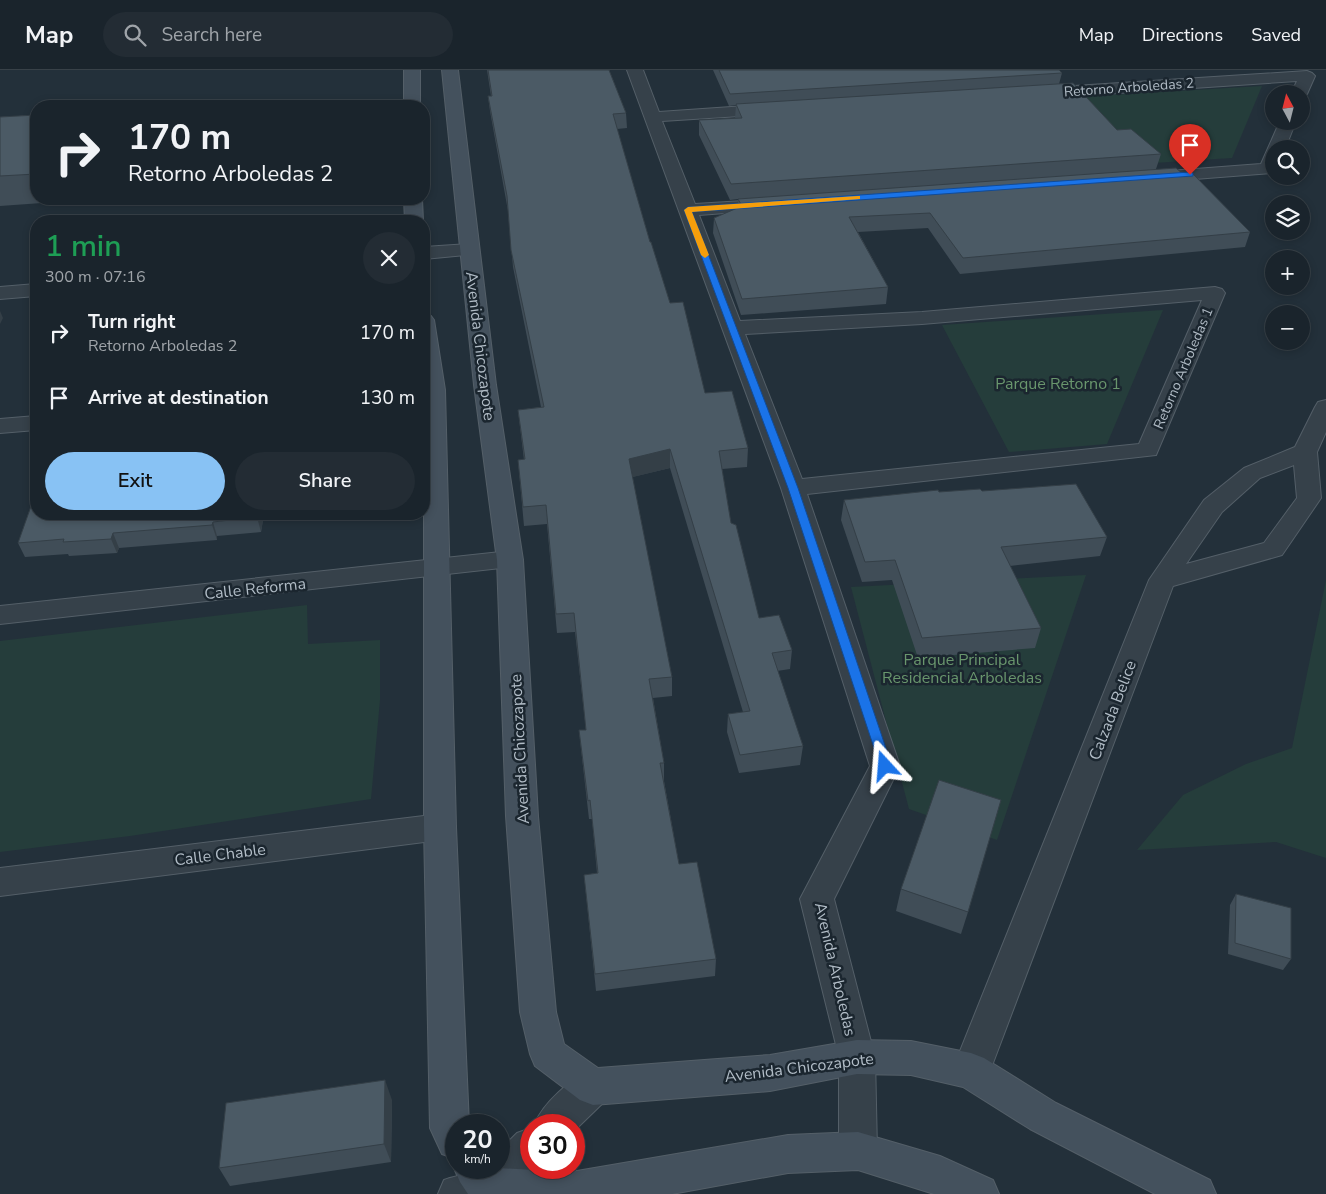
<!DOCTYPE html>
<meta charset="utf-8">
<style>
body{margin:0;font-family:"Nunito Sans",sans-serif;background:#232c34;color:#f1f3f6;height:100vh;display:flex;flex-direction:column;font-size:19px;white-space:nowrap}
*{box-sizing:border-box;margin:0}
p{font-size:16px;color:#9fa4a9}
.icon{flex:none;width:28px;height:28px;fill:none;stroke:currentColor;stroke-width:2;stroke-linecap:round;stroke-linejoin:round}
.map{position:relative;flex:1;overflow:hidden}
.details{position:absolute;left:30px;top:145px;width:400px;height:305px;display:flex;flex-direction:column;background:#1a242c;border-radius:20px;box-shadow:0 2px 8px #0003,0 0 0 1px #384148}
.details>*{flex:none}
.guide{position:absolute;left:30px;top:30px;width:400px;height:105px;border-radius:20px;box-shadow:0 2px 8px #0003,0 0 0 1px #384148;background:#1a242c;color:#f1f3f6;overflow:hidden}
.needle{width:32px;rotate:353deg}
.tools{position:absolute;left:1265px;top:15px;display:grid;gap:10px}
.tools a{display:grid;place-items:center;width:45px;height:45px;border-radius:50%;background:#1a242c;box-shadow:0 2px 8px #0003,0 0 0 1px #384148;font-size:25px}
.speed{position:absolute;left:445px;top:1044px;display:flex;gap:10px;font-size:25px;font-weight:700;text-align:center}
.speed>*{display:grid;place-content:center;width:65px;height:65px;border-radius:50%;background:#1a242c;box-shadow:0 2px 8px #0003,0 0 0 1px #384148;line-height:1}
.speed small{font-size:12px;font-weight:400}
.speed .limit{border:8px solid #d22;background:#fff;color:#111}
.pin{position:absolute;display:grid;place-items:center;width:42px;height:42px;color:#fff;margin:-51px -21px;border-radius:50% 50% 50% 0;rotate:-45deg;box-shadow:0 0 5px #0007}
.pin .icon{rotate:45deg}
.me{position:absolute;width:55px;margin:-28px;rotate:341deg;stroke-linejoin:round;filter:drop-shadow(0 0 4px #0008)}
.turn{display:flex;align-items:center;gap:18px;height:105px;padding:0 15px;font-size:22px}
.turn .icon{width:65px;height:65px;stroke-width:2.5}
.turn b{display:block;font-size:35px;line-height:42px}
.round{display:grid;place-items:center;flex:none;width:52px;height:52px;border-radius:26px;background:#232c34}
.summary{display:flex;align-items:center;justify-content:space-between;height:85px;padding:0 15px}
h1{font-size:30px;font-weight:600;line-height:38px;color:#1e9e55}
.primary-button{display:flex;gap:10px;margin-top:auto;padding:10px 15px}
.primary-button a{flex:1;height:58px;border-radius:30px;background:#88c2f4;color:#111;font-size:20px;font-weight:600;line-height:58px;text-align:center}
.primary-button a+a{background:#232c34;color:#f1f3f6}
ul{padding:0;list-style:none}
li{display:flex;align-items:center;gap:15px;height:65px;padding:0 15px}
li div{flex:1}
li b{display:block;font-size:19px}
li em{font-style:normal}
header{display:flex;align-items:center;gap:30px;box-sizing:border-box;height:70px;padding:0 25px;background:#1a242c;border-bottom:1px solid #384148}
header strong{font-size:24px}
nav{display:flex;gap:28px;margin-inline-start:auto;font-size:18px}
.search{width:350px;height:45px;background:#232c34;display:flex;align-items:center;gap:12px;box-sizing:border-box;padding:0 18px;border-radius:28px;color:#9fa4a9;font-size:19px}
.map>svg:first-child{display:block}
.green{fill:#253d3b}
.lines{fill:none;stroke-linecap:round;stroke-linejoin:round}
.street-casing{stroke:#545f68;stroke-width:2}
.secondary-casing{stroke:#545f68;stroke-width:2}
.street{fill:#36414a;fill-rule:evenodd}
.secondary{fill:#44515d;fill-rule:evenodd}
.wall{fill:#404d57}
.shaded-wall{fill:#343f47}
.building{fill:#4b5a65;stroke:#343f47}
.route{fill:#1a73e8;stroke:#114b97}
.slow{fill:#f59e0b}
.labels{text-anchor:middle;stroke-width:5;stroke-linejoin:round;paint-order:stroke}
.far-street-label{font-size:14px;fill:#b1bcc6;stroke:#1b262f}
.street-label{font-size:16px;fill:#b1bcc6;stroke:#1b262f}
.park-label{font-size:16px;fill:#69966d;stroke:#1b262f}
</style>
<header>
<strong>Map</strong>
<div class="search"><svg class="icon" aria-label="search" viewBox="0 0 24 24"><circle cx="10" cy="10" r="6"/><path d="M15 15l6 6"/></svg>Search here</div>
<nav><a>Map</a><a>Directions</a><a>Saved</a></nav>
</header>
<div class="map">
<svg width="1326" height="1124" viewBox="0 0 1326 1124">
<rect width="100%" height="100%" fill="#23303a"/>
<g class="green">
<polygon points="1262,16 1232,88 1138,94 1076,27"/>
<polygon points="1163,240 1107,374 1009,382 942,255"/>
<polygon points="1086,505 997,770 909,739 851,517"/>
<polygon points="1326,510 1326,788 1276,772 1137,780 1183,725 1246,694 1292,678"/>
<polygon points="307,535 308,574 380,570 380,630 371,729 130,766 0,782 0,571"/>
</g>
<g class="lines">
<g class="street-casing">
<g id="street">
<path d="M627 0H643L659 42 773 34 779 36 781 39 779 42 773 44 662 51 695 134 776 129 782 130 785 134 782 138 776 139 699 145 740 251 922 242 1215 217 1222 219 1225 223 1156 385 807 424 900 696 834 829 875 987 877 1081 872 1095 858 1100 844 1095 839 1081V987L800 829 870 696 781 418ZM1202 230 1139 374 802 409 745 264 922 254Z"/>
<polygon points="1307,1 1312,3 1315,6 1307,24 1301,28 1301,24 1291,24 1297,11 1043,28 1037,26 1035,23 1037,20 1043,18"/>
<polygon points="1280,51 1296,51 1285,79 1274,79 1273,103 1156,112 1150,111 1147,107 1150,103 1156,102 1261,94"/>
<polygon points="469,174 476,176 479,180 476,184 424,189 424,177"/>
<polygon points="36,214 36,226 0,229 0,217"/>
<path d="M1326 330V362L1317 382 1321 428 1282 485 1173 516 990 1001 984 1014 971 1019 958 1014 952 1001 1149 510 1204 430 1244 398 1295 377 1315 337 1318 332ZM1294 395 1297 428 1264 473 1186 494 1222 442 1260 408Z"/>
<polygon points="36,346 36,360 0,363 0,349"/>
<polygon points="510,481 519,484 523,490 519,496 0,554 0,536"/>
<polygon points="440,744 451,748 456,757 451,766 440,770 0,826 0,798"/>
<path d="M593 999 606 1004 612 1017 606 1030 574 1061V1055H534C543 1033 571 1008 593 999Z"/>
<path d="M531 1058V1098H538L510 1124H438L444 1110C454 1106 474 1103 481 1098H499V1081L517 1063Z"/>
</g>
</g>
<g class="secondary-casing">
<g id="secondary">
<rect x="404" y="0" width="16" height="36"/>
<polygon points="442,0 458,0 496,315 523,490 538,746 556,942 564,974 598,998 770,985 857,970 911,971 971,983 984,988 1056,1033 1210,1110 1216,1124 1155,1124 1030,1059 963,1017 911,1005 857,1004 770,1021 593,1035 580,1030 535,996 530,984 520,942 506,746 497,490 474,315"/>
<polygon points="404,129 422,129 423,151 405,151"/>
<polygon points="424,244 431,246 434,250 445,320 456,757 469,1055 456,1055 456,1089 442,1084 430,1058 424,757"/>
<polygon points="858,1062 940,1086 993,1110 999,1124 934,1124 858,1100 788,1103 672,1124 468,1124 460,1112 454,1098 456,1093 456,1098 497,1098 571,1102 788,1065"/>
</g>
</g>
<use href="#street" class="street"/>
<use href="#secondary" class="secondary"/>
</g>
<g class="wall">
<polygon points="487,0 609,0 626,43 627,58 617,59 650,172 670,233 705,323 748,378 747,397 722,399 731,453 759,548 792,580 790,599 777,601 803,676 800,695 739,703 727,662 728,644 743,642 670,398 632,407 672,607 672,626 653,628 664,693 664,711 679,794 716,889 715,906 596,921 584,805 597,803 592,749 589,749 581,679 579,660 586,660 575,562 557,563 547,454 524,456 518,390 524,390 518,340 541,337 513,197 508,141 490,41 488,26 491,26"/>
<polygon points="713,0 1059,0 1062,3 1059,14 1117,60 1161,84 1156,99 1250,162 1245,177 960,204 928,158 858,162 888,217 886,234 741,245 713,163 714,148 738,138 738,129 730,130 699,65 699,50 735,48 736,35 729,36"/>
<polygon points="36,45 36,129 98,129 0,136 0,47"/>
<polygon points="982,421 1107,467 1100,486 1010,496 1041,558 1035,578 918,588 892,510 862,512 841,450 844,430 939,422"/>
<polygon points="264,444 261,462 217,466 217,470 119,478 117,483 69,486 68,484 25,487 18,473"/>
<polygon points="901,819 968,842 961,864 896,841"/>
<polygon points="1236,824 1291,889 1283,900 1228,884 1230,835"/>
<polygon points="392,1030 391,1092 230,1116 219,1098"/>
</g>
<g class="shaded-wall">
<polygon points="0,241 3,248 0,254"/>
<polygon points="670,379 670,398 629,408 629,389"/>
<polygon points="258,444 264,444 261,462 257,447"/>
<polygon points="213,452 217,466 217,470 212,455"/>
<polygon points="113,463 119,478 117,483 111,469"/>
<polygon points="385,1010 392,1030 391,1092 384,1074"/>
</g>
<g class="building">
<polygon points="488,0 609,0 626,43 613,44 650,172 651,172 670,233 683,232 705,323 732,321 748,378 719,381 731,453 736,455 759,548 779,545 792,580 772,583 803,676 740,685 728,644 750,641 670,379 629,389 672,607 649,609 664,693 660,693 679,794 697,792 716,889 595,904 584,805 598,803 590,730 588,731 579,660 586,660 574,543 556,544 546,435 523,437 518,390 525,389 518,340 544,337 511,180 507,126 488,26 492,26"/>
<polygon points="719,0 1059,0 1062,3 730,24"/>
<polygon points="1073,13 1117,60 1131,59 1161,84 731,114 699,50 742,48 736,34"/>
<polygon points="36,45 36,104 0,106 0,47"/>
<polygon points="1176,98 1183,104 1192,103 1250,162 963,188 930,143 849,147 888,217 742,229 714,148 742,136 738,129"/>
<polygon points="1076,414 1107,467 1001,477 1041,558 922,568 895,490 865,492 844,430 938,420 939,422 980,419 982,421"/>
<polygon points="36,422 36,444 258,444 257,447 213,452 212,455 113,463 111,469 63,472 64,469 18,473"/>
<polygon points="939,710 1001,730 968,842 901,819"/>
<polygon points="1236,824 1291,838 1291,889 1235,873"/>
<polygon points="385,1010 384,1074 219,1098 226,1033"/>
</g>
<polygon class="route" points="1190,102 1193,103 1193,106 692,142 798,418 892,696 890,699 881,699 788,418 684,140 688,137"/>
<polygon class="slow" points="858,126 860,126 860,129 692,142 709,185 705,188 701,185 684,140 688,137"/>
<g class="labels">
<g class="far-street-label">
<text transform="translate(1129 17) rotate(-4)" y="5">Retorno Arboledas 2</text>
<text transform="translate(1183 298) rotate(-67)" y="5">Retorno Arboledas 1</text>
</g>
<g class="street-label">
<text transform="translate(481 276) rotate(83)" y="6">Avenida Chicozapote</text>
<text transform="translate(255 518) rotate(-6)" y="6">Calle Reforma</text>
<text transform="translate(1112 640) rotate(-69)" y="6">Calzada Belice</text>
<text transform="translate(519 679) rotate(-93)" y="6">Avenida Chicozapote</text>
<text transform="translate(220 784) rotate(-7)" y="6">Calle Chable</text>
<text transform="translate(836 899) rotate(77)" y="6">Avenida Arboledas</text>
<text transform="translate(799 997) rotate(-7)" y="6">Avenida Chicozapote</text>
</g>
<g class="park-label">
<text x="1058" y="319">Parque Retorno 1</text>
<text x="962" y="595">Parque Principal<tspan x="962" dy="18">Residencial Arboledas</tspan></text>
</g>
</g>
</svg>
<div class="tools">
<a><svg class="needle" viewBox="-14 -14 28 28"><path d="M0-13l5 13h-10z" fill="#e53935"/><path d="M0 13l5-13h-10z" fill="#9fa4a9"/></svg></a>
<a><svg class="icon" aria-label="search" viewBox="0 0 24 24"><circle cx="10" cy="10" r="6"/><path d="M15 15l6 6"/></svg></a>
<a><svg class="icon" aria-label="layers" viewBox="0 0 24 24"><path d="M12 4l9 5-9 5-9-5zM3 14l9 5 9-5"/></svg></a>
<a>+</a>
<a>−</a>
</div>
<div class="speed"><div>20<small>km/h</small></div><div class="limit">30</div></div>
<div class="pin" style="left:1190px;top:105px;background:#d93025"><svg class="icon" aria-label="arrive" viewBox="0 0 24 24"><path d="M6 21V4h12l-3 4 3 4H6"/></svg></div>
<svg class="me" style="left:885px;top:696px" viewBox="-20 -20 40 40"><path d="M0-17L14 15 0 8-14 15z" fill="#1a73e8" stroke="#fff" stroke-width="4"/></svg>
<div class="guide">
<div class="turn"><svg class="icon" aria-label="right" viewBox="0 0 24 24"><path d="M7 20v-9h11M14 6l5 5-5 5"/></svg><div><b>170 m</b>Retorno Arboledas 2</div></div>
</div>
<section class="details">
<div class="summary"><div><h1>1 min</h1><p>300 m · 07:16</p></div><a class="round"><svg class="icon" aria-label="close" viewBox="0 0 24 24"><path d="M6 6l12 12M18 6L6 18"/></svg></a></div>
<ul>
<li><svg class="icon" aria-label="right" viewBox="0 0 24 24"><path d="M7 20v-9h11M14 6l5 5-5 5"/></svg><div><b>Turn right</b><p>Retorno Arboledas 2</p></div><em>170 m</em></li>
<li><svg class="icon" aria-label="arrive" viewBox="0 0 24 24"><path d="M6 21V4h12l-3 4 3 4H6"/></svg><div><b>Arrive at destination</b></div><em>130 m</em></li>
</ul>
<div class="primary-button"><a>Exit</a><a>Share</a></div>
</section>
</div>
